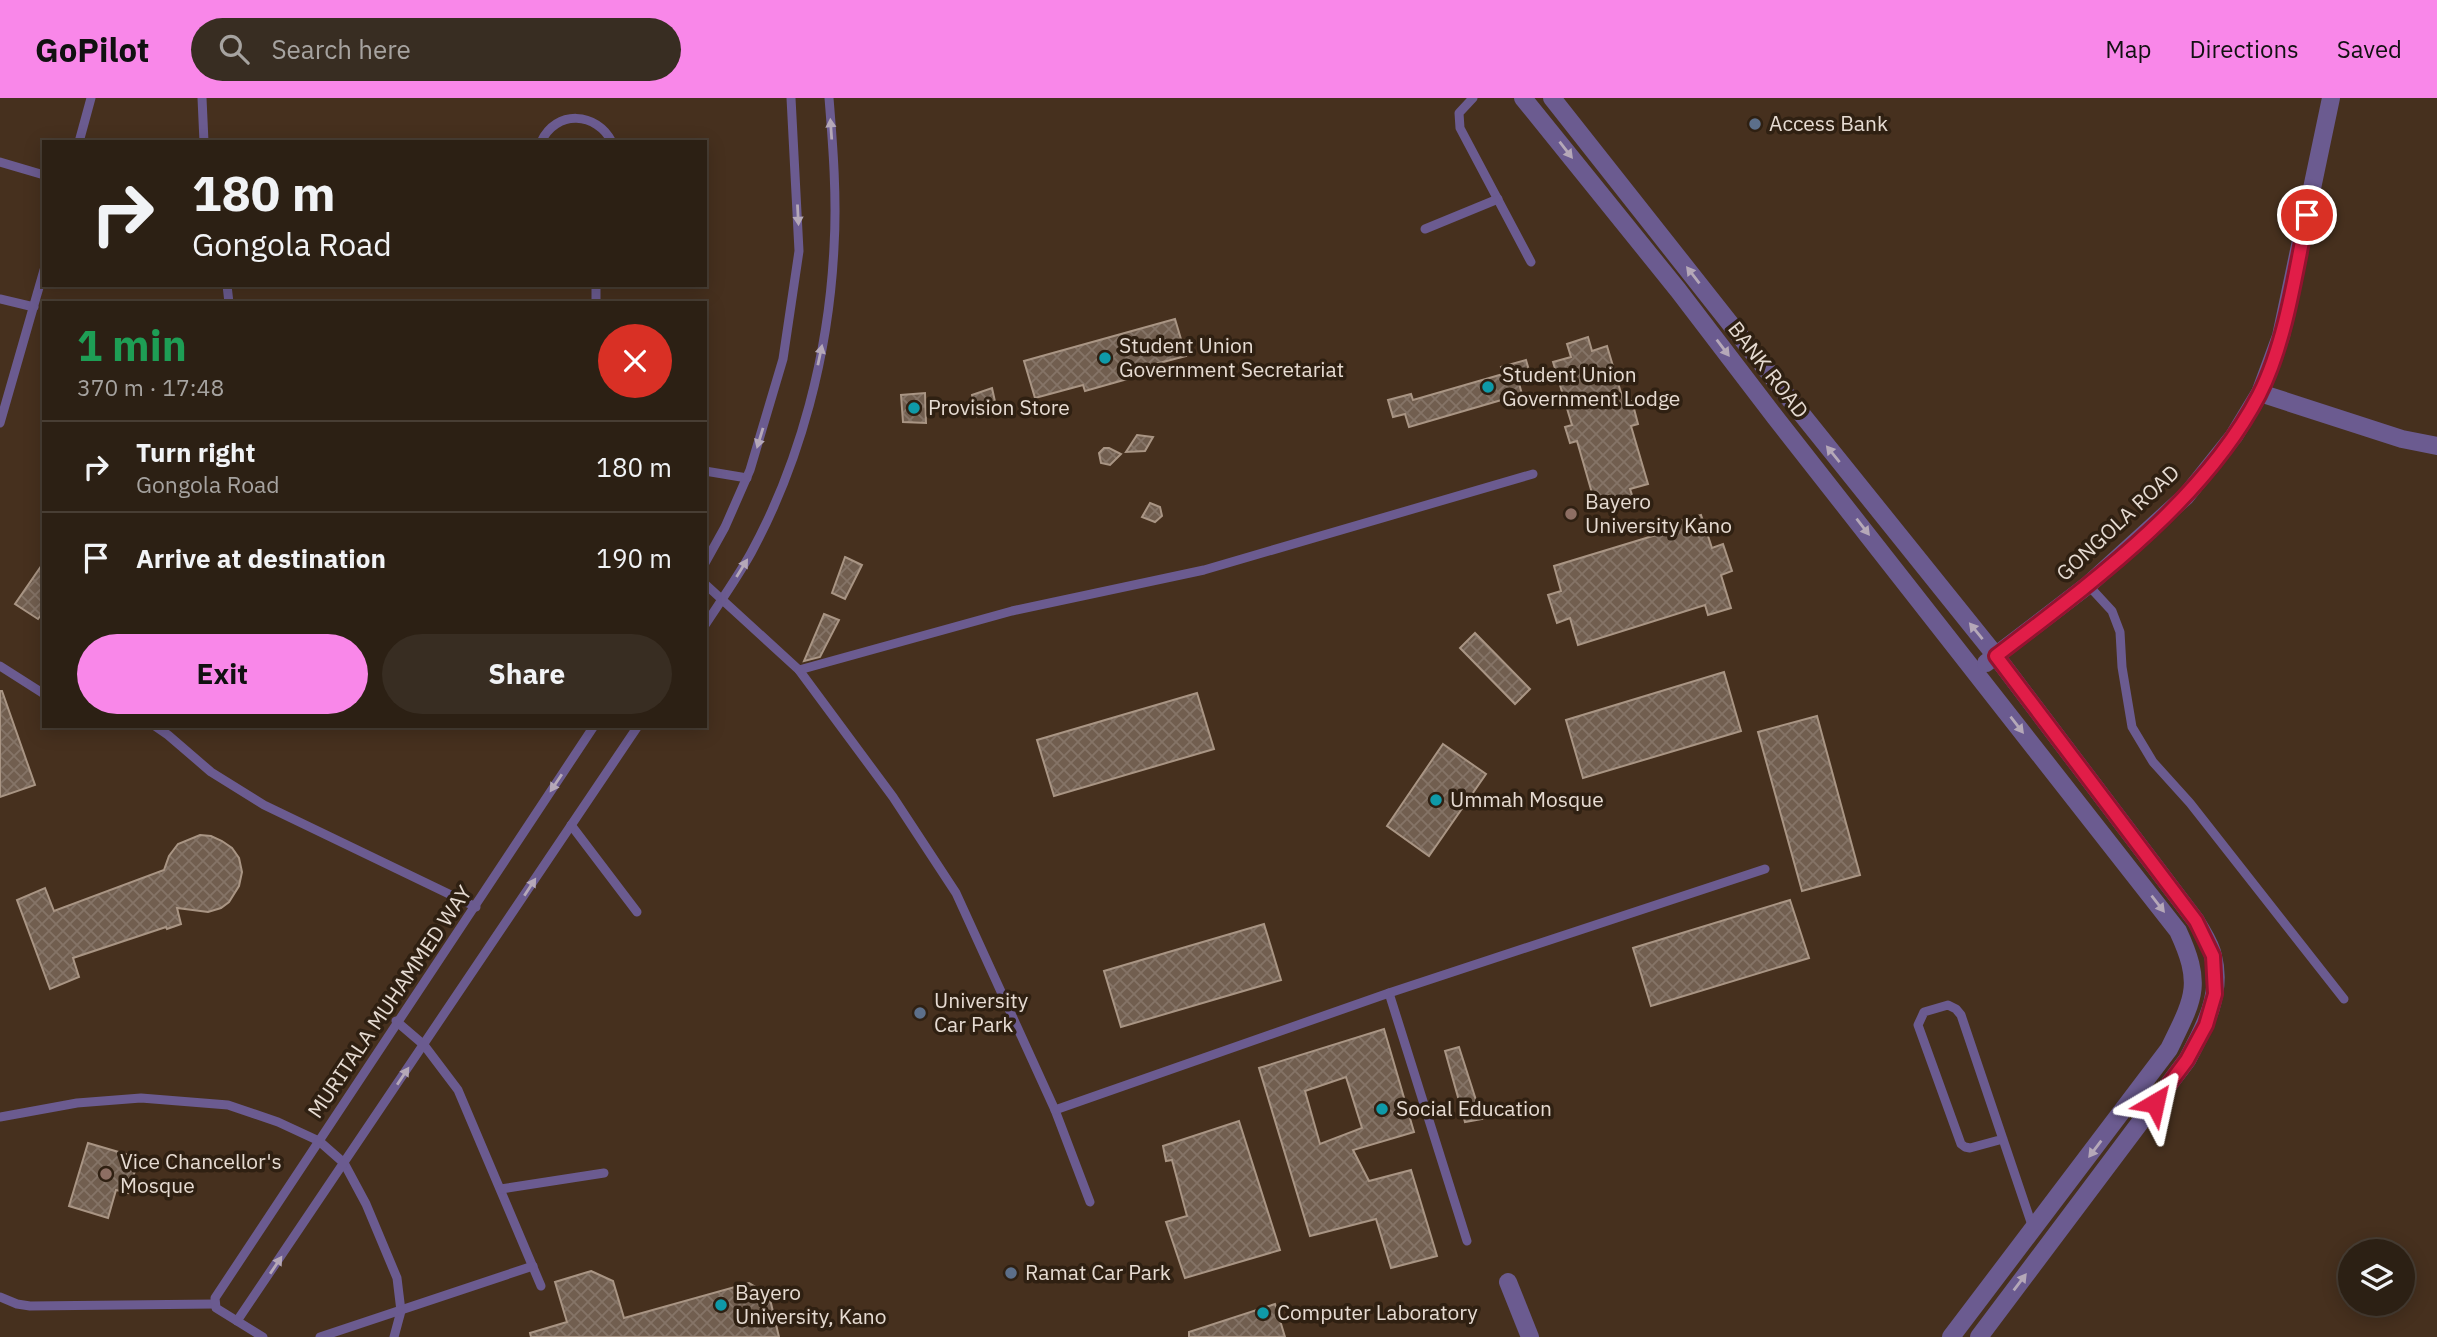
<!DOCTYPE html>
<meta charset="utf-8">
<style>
body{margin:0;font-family:"IBM Plex Sans",sans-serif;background:#382d22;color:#f1f3f6;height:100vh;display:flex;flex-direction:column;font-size:26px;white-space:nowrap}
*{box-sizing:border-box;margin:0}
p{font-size:23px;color:#a6a3a0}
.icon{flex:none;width:38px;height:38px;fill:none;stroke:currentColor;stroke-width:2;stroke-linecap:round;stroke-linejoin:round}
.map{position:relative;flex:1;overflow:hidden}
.side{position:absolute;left:42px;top:203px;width:665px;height:427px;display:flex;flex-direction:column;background:#2c2014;border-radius:0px;box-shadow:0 4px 18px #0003,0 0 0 2px #483e34}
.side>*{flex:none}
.hud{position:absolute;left:42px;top:42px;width:665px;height:147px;border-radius:0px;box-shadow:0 4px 18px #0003,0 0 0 2px #483e34;background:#2c2014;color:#f1f3f6;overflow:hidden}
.buttons{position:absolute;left:2338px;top:1141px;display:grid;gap:14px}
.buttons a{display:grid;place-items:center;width:77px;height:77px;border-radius:50%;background:#2c2014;box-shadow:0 4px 18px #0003,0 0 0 2px #483e34;font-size:35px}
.pin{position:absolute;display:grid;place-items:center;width:60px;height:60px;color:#fff;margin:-30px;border:4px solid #fff;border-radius:50%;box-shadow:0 2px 7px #0007}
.me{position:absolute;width:77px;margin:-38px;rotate:36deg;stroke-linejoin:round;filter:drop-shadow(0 0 5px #0008)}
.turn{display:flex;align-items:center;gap:24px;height:147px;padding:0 35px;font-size:32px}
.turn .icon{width:91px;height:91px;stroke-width:2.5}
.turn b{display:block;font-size:49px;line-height:60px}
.round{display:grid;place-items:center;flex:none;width:74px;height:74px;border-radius:37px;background:#382d22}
.overview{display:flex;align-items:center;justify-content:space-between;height:119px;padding:0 35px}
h1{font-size:42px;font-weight:800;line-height:52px;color:#1e9e55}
.action{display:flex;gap:14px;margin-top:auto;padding:14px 35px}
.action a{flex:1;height:80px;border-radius:42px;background:#f987e9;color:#111;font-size:28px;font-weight:800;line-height:80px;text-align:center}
.action a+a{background:#382d22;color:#f1f3f6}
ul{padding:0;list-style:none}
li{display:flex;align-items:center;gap:21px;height:91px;padding:0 35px;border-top:2px solid #483e34}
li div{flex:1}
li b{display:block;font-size:26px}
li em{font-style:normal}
header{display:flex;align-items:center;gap:42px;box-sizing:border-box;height:98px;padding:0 35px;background:#f987e9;color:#111}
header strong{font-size:33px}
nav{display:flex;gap:38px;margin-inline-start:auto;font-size:24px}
.search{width:490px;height:63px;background:#382d22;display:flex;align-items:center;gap:18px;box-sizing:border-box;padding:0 24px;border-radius:38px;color:#a6a3a0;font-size:26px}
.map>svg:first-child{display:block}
.built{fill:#46301e;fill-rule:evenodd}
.building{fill:url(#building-cross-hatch);stroke:#a99584;stroke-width:2;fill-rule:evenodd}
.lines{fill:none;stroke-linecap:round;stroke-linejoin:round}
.service{stroke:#6b5b90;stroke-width:9}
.minor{stroke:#6b5b90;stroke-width:18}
.oneway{fill:#b5a8b8}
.route-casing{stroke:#92132f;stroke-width:18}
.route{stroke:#e11d48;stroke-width:12}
.service-dot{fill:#5c6f8a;stroke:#2f2012;stroke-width:2.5}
.culture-dot{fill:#0f9aa8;stroke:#2f2012;stroke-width:2.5}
.education-dot{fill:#8d6e63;stroke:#2f2012;stroke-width:2.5}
.labels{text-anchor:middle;stroke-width:7;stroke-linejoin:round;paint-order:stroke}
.poi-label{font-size:21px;fill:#e6dbd2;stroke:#2f2012;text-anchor:start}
.street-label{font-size:21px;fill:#e6dbd2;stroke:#2f2012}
</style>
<header>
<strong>GoPilot</strong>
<div class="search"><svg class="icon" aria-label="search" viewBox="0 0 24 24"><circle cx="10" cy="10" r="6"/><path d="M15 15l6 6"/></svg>Search here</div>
<nav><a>Map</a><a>Directions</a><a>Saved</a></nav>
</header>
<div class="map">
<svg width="2437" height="1239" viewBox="0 0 2437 1239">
<defs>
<pattern id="building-cross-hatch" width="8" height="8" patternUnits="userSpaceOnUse" patternTransform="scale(1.75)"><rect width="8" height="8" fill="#715e4f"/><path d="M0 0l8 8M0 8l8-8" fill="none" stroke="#857467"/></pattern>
</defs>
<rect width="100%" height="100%" fill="#3a2a1b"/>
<path class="built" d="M0 0H2437V1239H0ZM44 44H705V187H44ZM44 205H705V628H44ZM2350 1153H2403V1206H2350Z"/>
<g class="building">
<polygon points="1175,221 1186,258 1136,271 1138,278 1085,293 1083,287 1035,300 1024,263"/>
<polygon points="1588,239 1592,253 1607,248 1624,305 1632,303 1638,326 1631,328 1648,386 1630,391 1633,400 1613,406 1610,397 1594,402 1577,343 1570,345 1565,329 1572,327 1553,264 1571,259 1567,246"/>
<polygon points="1526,262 1531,279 1518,282 1522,296 1409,329 1405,316 1393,319 1388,302 1411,296 1413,302 1503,276 1501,269"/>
<polygon points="992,290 998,317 976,319 972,297"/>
<polygon points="925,295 926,325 903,324 901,297"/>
<polygon points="1137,337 1153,339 1145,353 1126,354"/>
<polygon points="1104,350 1109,350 1121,356 1110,367 1101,365 1099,355"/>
<polygon points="1150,405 1160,409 1162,418 1155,424 1142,419"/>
<polygon points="1701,417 1712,450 1723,446 1732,473 1721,477 1731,510 1708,517 1705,507 1578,547 1570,520 1557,525 1548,497 1561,493 1554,468 1679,430 1677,424"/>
<polygon points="845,459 862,467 845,501 832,495"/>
<polygon points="44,464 44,513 38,521 15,506"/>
<polygon points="824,516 839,522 820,559 804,563"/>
<polygon points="1475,535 1530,591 1515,606 1460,550"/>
<polygon points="1724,574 1741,633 1583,680 1566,622"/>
<polygon points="0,593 2,593 35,687 0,699"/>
<polygon points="1197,595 1214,651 1054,698 1037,642"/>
<polygon points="1817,618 1860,777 1802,793 1758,634"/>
<polygon points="1443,646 1486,676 1429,758 1387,728"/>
<polygon points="200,737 211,738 222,743 232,750 239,760 242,774 239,788 229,804 221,810 208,814 177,810 181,826 167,831 166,829 73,860 79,879 50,891 17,802 45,790 54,813 164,772 169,758 178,746"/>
<polygon points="1790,802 1809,860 1651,908 1633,850"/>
<polygon points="1264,826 1281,882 1121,929 1104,873"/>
<path d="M1384 931 1414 1034 1353 1052 1369 1083 1411 1072 1437 1158 1391 1170 1376 1121 1310 1138 1259 970ZM1346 979 1362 1030 1320 1046 1305 993Z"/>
<polygon points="1459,949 1482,1021 1465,1024 1445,953"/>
<polygon points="1239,1023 1280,1152 1185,1180 1166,1124 1187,1118 1172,1062 1166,1063 1163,1048"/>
<polygon points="88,1045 139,1060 128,1095 116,1092 108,1120 69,1108"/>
<polygon points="591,1173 613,1183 624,1220 749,1185 769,1197 779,1239 531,1239 530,1235 567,1224 555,1184"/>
<polygon points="1275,1206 1285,1239 1189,1239 1189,1234"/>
</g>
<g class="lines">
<g class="service">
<polyline points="202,0 204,44"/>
<polyline points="1473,0 1459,15 1460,30 1531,164"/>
<polyline points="79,44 91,0"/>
<path d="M541 44C556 11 597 14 612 44"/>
<polyline points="0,64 44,77"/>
<polyline points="1425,131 1498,101"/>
<polyline points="227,187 229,205"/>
<polyline points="596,187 596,205"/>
<polyline points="0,201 34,209"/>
<polyline points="0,325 44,172"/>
<polyline points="705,373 747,380"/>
<polyline points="705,465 725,429 750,372 783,261 799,153 791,0"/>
<polyline points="705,486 799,572 893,699 956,795 1055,1012 1090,1104"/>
<polyline points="2088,487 2112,513 2120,534 2122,569 2132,629 2153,664 2190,705 2344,901"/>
<path d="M705 527C720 504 737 480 751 455 801 363 829 254 834 149 837 100 833 49 829 0"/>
<polyline points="0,568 44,596"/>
<polyline points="799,572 1012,513 1204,472 1533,376"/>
<polyline points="155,628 168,637 211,674 264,707 476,809"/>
<polyline points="571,727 637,814"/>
<polyline points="1389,895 1467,1143"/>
<polyline points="396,923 424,947 458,992 541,1188"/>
<polyline points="1055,1012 1389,895 1765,771"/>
<polyline points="0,1019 77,1005 141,1000 228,1007 278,1024 319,1043 344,1065 366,1106 397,1180 401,1213 394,1239"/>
<polyline points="2003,1041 1970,1050 1965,1049 1961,1046 1918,927 1924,914 1948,907 1956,911 1961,917 2033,1130"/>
<polyline points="501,1091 604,1075"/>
<polyline points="0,1199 17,1206 30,1208 214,1206"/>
<polyline points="237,1223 638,628"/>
<polyline points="263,1239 216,1210 215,1200 594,628"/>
<polyline points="320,1239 533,1168"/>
</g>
<g class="minor">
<path d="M1523 0 1678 192 1775 319 2178 833C2203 887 2194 900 2169 951L1951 1239"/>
<path d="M1552 0 1796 309 1996 558 2196 823C2202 834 2211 846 2213 858 2223 896 2204 930 2187 962L1979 1239"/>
<polyline points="2260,295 2402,341 2437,348"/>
<polyline points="1986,565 2088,487 2186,398 2234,338 2260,295 2281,238 2331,0"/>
<polyline points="1508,1184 1530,1239"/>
</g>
</g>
<defs><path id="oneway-solid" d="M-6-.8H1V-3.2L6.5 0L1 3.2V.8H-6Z" transform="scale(1.75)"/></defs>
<g class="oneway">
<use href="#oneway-solid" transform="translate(831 31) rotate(-94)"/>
<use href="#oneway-solid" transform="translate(1566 52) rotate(52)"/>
<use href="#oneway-solid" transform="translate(798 117) rotate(87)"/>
<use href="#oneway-solid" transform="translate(1693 177) rotate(-128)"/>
<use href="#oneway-solid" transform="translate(1723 250) rotate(53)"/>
<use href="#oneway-solid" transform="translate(820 257) rotate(-78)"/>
<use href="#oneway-solid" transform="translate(760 340) rotate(107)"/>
<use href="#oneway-solid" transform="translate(1833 356) rotate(-129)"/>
<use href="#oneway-solid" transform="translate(1863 429) rotate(52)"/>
<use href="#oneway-solid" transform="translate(742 470) rotate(-58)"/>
<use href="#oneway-solid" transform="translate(1976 533) rotate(-129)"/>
<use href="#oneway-solid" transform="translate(2017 627) rotate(52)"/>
<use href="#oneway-solid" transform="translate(556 685) rotate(124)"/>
<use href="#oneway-solid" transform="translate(530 789) rotate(-57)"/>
<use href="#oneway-solid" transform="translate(2158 806) rotate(52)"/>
<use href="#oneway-solid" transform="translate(403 978) rotate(-56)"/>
<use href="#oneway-solid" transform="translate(2095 1051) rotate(127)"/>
<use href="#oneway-solid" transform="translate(276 1167) rotate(-56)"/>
<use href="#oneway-solid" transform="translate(2020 1184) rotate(-53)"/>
</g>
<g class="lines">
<g class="route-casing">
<path id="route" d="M2155 1005 2187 962 2206 927 2215 896 2213 858 2196 823 1996 558C2090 486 2203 404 2259 297 2285 247 2296 173 2307 117"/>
</g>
<use href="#route" class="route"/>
</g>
<g class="service-dot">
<circle cx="1755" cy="26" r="7"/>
<circle cx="920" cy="915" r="7"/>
<circle cx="1011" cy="1175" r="7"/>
</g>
<g class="culture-dot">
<circle cx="1105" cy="260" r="7"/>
<circle cx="1488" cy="289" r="7"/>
<circle cx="914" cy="310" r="7"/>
<circle cx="1436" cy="702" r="7"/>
<circle cx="1382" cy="1011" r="7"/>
<circle cx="721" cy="1207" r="7"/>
<circle cx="1263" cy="1215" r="7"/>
</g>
<g class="education-dot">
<circle cx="1571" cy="416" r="7"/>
<circle cx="106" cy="1076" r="7"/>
</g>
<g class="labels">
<g class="poi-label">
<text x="1769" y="33">Access Bank</text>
<text x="1119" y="255">Student Union<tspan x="1119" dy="24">Government Secretariat</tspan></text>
<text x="1502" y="284">Student Union<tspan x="1502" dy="24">Government Lodge</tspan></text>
<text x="928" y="317">Provision Store</text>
<text x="1585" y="411">Bayero<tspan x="1585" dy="24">University Kano</tspan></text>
<text x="1450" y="709">Ummah Mosque</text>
<text x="934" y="910">University<tspan x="934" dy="24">Car Park</tspan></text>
<text x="1396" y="1018">Social Education</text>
<text x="120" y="1071">Vice Chancellor's<tspan x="120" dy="24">Mosque</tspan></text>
<text x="1025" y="1182">Ramat Car Park</text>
<text x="735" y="1202">Bayero<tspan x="735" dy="24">University, Kano</tspan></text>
<text x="1277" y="1222">Computer Laboratory</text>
</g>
<g class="street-label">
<text transform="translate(1768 272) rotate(52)" y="7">BANK ROAD</text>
<text transform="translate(2118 425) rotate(-43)" y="7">GONGOLA ROAD</text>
<text transform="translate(390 904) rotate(-56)" y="7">MURITALA MUHAMMED WAY</text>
</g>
</g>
</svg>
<div class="buttons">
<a><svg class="icon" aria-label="layers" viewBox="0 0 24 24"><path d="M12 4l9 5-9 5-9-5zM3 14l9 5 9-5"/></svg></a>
</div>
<div class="pin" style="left:2307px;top:117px;background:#d93025"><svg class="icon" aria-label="arrive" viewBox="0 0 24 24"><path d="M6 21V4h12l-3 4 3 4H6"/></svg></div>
<svg class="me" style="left:2155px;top:1005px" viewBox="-20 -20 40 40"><path d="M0-17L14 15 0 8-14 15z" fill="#e11d48" stroke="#fff" stroke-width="4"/></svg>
<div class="hud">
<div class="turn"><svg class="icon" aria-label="right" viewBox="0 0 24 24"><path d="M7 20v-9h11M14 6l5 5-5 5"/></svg><div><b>180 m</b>Gongola Road</div></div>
</div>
<section class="side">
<div class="overview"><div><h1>1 min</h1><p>370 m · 17:48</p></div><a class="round" style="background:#d93025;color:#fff"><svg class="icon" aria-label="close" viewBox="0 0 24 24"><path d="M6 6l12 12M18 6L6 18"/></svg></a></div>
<ul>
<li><svg class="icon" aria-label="right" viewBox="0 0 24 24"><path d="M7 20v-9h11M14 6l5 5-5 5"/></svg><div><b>Turn right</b><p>Gongola Road</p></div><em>180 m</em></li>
<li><svg class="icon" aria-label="arrive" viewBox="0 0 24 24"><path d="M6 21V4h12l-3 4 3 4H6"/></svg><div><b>Arrive at destination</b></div><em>190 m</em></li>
</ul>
<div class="action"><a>Exit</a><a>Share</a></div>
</section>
</div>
